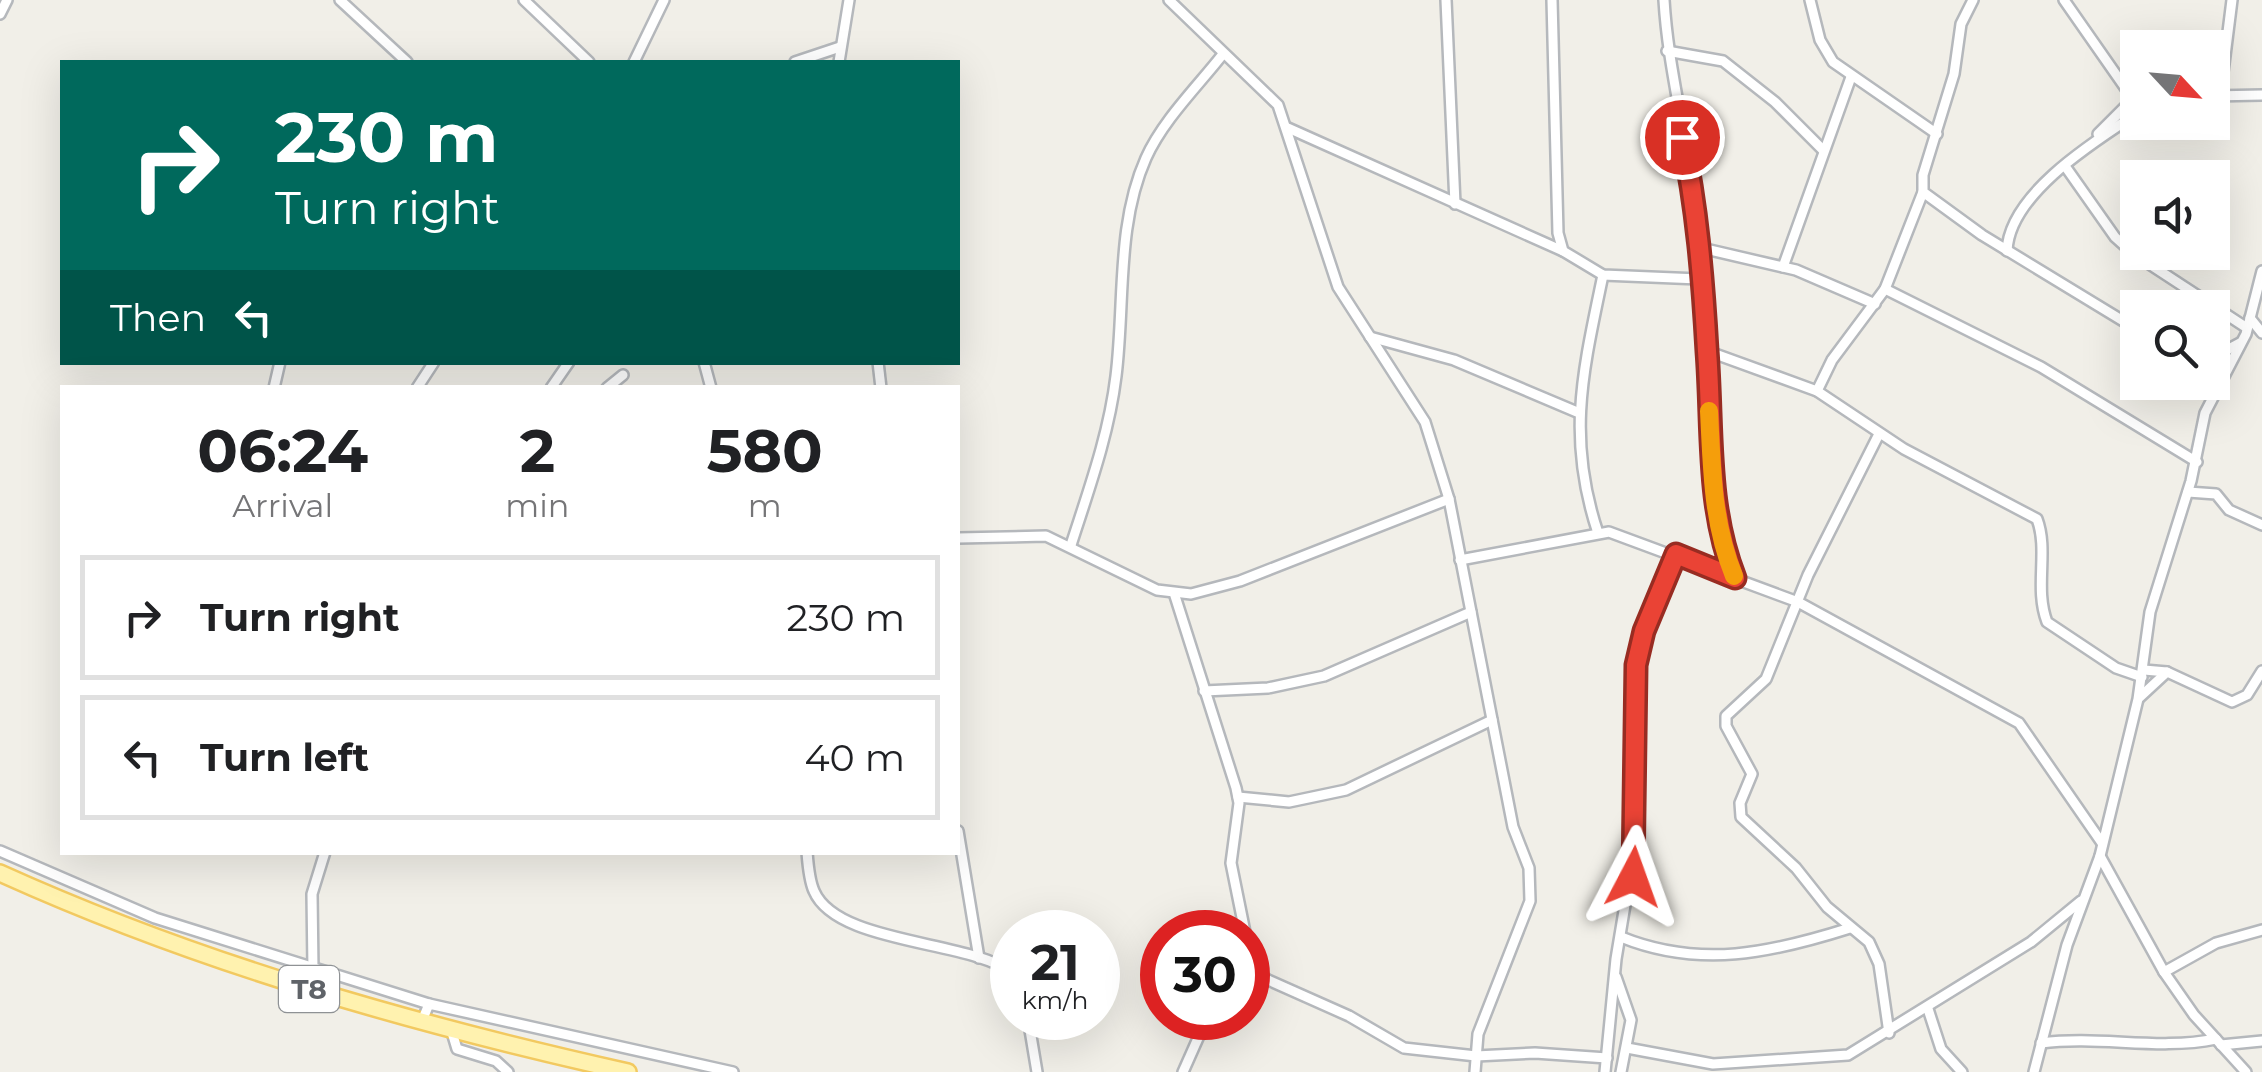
<!DOCTYPE html>
<style>
body{margin:0;font-family:Montserrat,sans-serif;background:#f6f6f6;color:#202124;height:100vh;display:flex;flex-direction:column;font-size:38px;white-space:nowrap}
*{box-sizing:border-box;margin:0}
p{font-size:32px;color:#757577}
.icon{flex:none;width:55px;height:55px;fill:none;stroke:currentColor;stroke-width:2;stroke-linecap:round;stroke-linejoin:round}
.map{position:relative;flex:1;overflow:hidden}
.sheet{position:absolute;left:60px;top:385px;width:900px;height:470px;display:flex;flex-direction:column;background:#fff;border-radius:0px;box-shadow:0 10px 40px #0002}
.sheet>*{flex:none}
.hud{position:absolute;left:60px;top:60px;width:900px;height:305px;border-radius:0px;box-shadow:0 10px 40px #0002;background:#00695c;color:#fff;overflow:hidden}
.needle{width:65px;rotate:116deg}
.fabs{position:absolute;left:2120px;top:30px;display:grid;gap:20px}
.fabs a{display:grid;place-items:center;width:110px;height:110px;border-radius:0px;background:#fff;box-shadow:0 10px 40px #0002;font-size:50px}
.speed{position:absolute;left:990px;top:910px;display:flex;gap:20px;font-size:50px;font-weight:700;text-align:center}
.speed>*{display:grid;place-content:center;width:130px;height:130px;border-radius:50%;background:#fff;box-shadow:0 10px 40px #0002;line-height:1}
.speed small{font-size:25px;font-weight:400}
.speed .limit{border:15px solid #d22;background:#fff;color:#111}
.pin{position:absolute;display:grid;place-items:center;width:85px;height:85px;color:#fff;margin:-42px;border:5px solid #fff;border-radius:50%;box-shadow:0 2px 10px #0007}
.me{position:absolute;width:110px;margin:-55px;rotate:4deg;stroke-linejoin:round;filter:drop-shadow(0 0 8px #0008)}
.turn{display:flex;align-items:center;gap:35px;height:210px;padding:0 50px;font-size:45px}
.turn .icon{width:130px;height:130px;stroke-width:2.5}
.turn b{display:block;font-size:70px;line-height:85px}
.then{display:flex;align-items:center;height:95px;padding:0 50px;background:#0003;gap:20px;font-size:38px}
.eta{display:flex;justify-content:space-evenly;align-items:center;height:170px;text-align:center}
.eta b{font-size:60px;font-weight:700;line-height:70px}
ul{padding:0;list-style:none}
li{display:flex;align-items:center;gap:30px;height:125px;margin:0 20px 15px;padding:0 30px;border:5px solid #e0e0e0;border-radius:0px}
li div{flex:1}
li b{display:block;font-size:38px}
li em{font-style:normal}
.map>svg:first-child{display:block}
.lines{fill:none;stroke-linecap:round;stroke-linejoin:round}
.minor-casing{stroke:#b5b8bc;stroke-width:14}
.primary-casing{stroke:#f2c960;stroke-width:20}
.minor{stroke:#fff;stroke-width:9}
.primary{stroke:#fff2af;stroke-width:15}
.route-casing{stroke:#982c22;stroke-width:25}
.route{stroke:#ea4335;stroke-width:18}
.slow{stroke:#f59e0b;stroke-width:18}
.labels{text-anchor:middle;stroke-width:8;stroke-linejoin:round;paint-order:stroke}
.shield{fill:#fff;stroke:#8f9295;stroke-width:2.5}
.shield-label{font-size:28px;font-weight:bold;fill:#5f6368}
</style>
<div class="map">
<svg width="2262" height="1072" viewBox="0 0 2262 1072">
<rect width="100%" height="100%" fill="#f1efe8"/>
<g class="lines">
<g class="minor-casing">
<g id="minor">
<polyline points="340,0 407,62"/>
<polyline points="524,0 589,62"/>
<polyline points="1169,0 1278,105 1338,287 1425,422 1449,499 1513,827 1529,868 1530,901 1478,1034 1475,1072"/>
<polyline points="1446,0 1455,204"/>
<polyline points="1552,0 1558,233 1563,251 1603,275 1699,279"/>
<path d="M1664 0C1668 69 1687 134 1693 203 1698 253 1705 304 1708 354 1711 431 1706 506 1735 579"/>
<polyline points="1810,0 1820,40 1833,62 1937,134"/>
<polyline points="1973,0 1961,24 1954,74 1923,175 1923,192 1982,235 2138,330"/>
<polyline points="2064,0 2138,106"/>
<polyline points="0,14 7,0"/>
<polyline points="1667,51 1723,61 1775,102 1823,150"/>
<polyline points="634,62 664,0"/>
<polyline points="795,62 840,47"/>
<polyline points="839,62 849,0"/>
<polyline points="2212,96 2262,95"/>
<polyline points="2220,96 2232,0"/>
<polyline points="1288,128 1563,251"/>
<polyline points="2098,134 2131,101"/>
<polyline points="2065,166 2115,237 2134,254 2247,328"/>
<polyline points="1697,247 1796,270 1875,304"/>
<path d="M2007 251C2009 194 2095 141 2138 113"/>
<polyline points="1783,267 1851,77"/>
<polyline points="1885,289 2041,367 2197,462"/>
<polyline points="2250,318 2262,333"/>
<polyline points="1370,337 1454,360 1577,412"/>
<path d="M1707 351 1817 391 1904 449 2037 519C2049 551 2034 588 2047 622L2116 668 2142 677"/>
<polyline points="2212,358 2240,343"/>
<polyline points="704,362 711,388"/>
<polyline points="878,362 881,388"/>
<polyline points="274,388 280,362"/>
<polyline points="417,388 434,362"/>
<polyline points="551,388 569,362"/>
<polyline points="607,388 623,375"/>
<polyline points="1817,391 1832,360 1885,289 1923,192"/>
<polyline points="1879,434 1808,575 1766,679 1726,716 1726,726 1752,774 1740,803 1741,817 1796,868 1827,907 1869,942 1879,964 1889,1033"/>
<polyline points="2188,492 2216,494 2229,510 2262,525"/>
<path d="M1598 533C1566 437 1583 371 1603 275"/>
<polyline points="958,538 1046,536 1157,590 1191,594 1240,581 1449,499"/>
<path d="M1071 545C1089 489 1109 434 1116 376 1125 304 1116 225 1146 158 1163 120 1198 86 1223 54"/>
<polyline points="1460,560 1609,532 1798,602 2019,723 2102,843"/>
<polyline points="1175,596 1236,788 1239,803 1231,863 1248,947"/>
<polyline points="2144,670 2167,672 2232,702 2247,695 2262,671"/>
<polyline points="1204,691 1268,688 1324,676 1471,612"/>
<polyline points="2140,697 2167,672"/>
<polyline points="1238,797 1289,802 1346,790 1492,720"/>
<polyline points="958,831 979,958"/>
<polyline points="0,851 155,918 429,1004"/>
<path d="M807 852C808 865 809 880 814 891 837 945 971 940 1012 973"/>
<polyline points="2100,856 2164,972 2194,1015 2246,1072"/>
<path d="M1621 937C1700 969 1771 953 1850 928"/>
<polyline points="313,970 312,894 325,852"/>
<polyline points="1248,971 1349,1016 1404,1048 1476,1056 1535,1053 1607,1058"/>
<polyline points="2164,972 2216,943 2262,930"/>
<polyline points="1616,977 1631,1020 1621,1072"/>
<polyline points="1928,1009 1941,1049 1962,1072"/>
<polyline points="1028,1018 1037,1072"/>
<polyline points="422,1021 429,1004 733,1072"/>
<polyline points="451,1029 457,1049 496,1061 508,1072"/>
<path d="M2041 1043C2100 1035 2157 1051 2216 1039"/>
<polyline points="2221,1045 2262,1041"/>
<polyline points="1627,1048 1713,1064 1848,1055 2031,942 2081,901"/>
<polyline points="1183,1072 1207,1018"/>
<polyline points="1605,1072 1616,959 1636,839 1635,665 1643,631 1676,554"/>
<polyline points="2034,1072 2067,945 2100,856 2138,699 2150,612 2191,481 2205,413 2246,334 2262,271"/>
</g>
</g>
<g class="primary-casing">
<path id="primary" d="M0 873C201 964 413 1024 628 1072"/>
</g>
<use href="#minor" class="minor"/>
<use href="#primary" class="primary"/>
</g>
<g class="lines">
<g class="route-casing">
<path id="route" d="M1633 877 1636 665 1644 631 1676 554 1735 578C1706 505 1713 429 1707 351 1703 280 1697 206 1682 137"/>
</g>
<use href="#route" class="route"/>
<path class="slow" d="M1709 411C1712 468 1712 522 1734 576"/>
</g>
<g class="labels">
<rect class="shield" x="279" y="966" width="60" height="46" rx="8"/>
<g class="shield-label">
<text x="309" y="999">T8</text>
</g>
</g>
</svg>
<div class="fabs">
<a><svg class="needle" viewBox="-14 -14 28 28"><path d="M0-13l5 13h-10z" fill="#e53935"/><path d="M0 13l5-13h-10z" fill="#757577"/></svg></a>
<a><svg class="icon" aria-label="sound" viewBox="0 0 24 24"><path d="M4 9h4l5-4v14l-5-4H4zM17 9q2 3 0 6"/></svg></a>
<a><svg class="icon" aria-label="search" viewBox="0 0 24 24"><circle cx="10" cy="10" r="6"/><path d="M15 15l6 6"/></svg></a>
</div>
<div class="speed"><div>21<small>km/h</small></div><div class="limit">30</div></div>
<div class="pin" style="left:1682px;top:137px;background:#d93025"><svg class="icon" aria-label="arrive" viewBox="0 0 24 24"><path d="M6 21V4h12l-3 4 3 4H6"/></svg></div>
<svg class="me" style="left:1633px;top:877px" viewBox="-20 -20 40 40"><path d="M0-17L14 15 0 8-14 15z" fill="#ea4335" stroke="#fff" stroke-width="4"/></svg>
<div class="hud">
<div class="turn"><svg class="icon" aria-label="right" viewBox="0 0 24 24"><path d="M7 20v-9h11M14 6l5 5-5 5"/></svg><div><b>230 m</b>Turn right</div></div>
<div class="then">Then<svg class="icon" aria-label="left" viewBox="0 0 24 24"><path d="M17 20v-9H6M10 6l-5 5 5 5"/></svg></div>
</div>
<section class="sheet">
<div class="eta">
<div><b>06:24</b><p>Arrival</p></div>
<div><b>2</b><p>min</p></div>
<div><b>580</b><p>m</p></div>
</div>
<ul>
<li><svg class="icon" aria-label="right" viewBox="0 0 24 24"><path d="M7 20v-9h11M14 6l5 5-5 5"/></svg><div><b>Turn right</b></div><em>230 m</em></li>
<li><svg class="icon" aria-label="left" viewBox="0 0 24 24"><path d="M17 20v-9H6M10 6l-5 5 5 5"/></svg><div><b>Turn left</b></div><em>40 m</em></li>
</ul>
</section>
</div>
